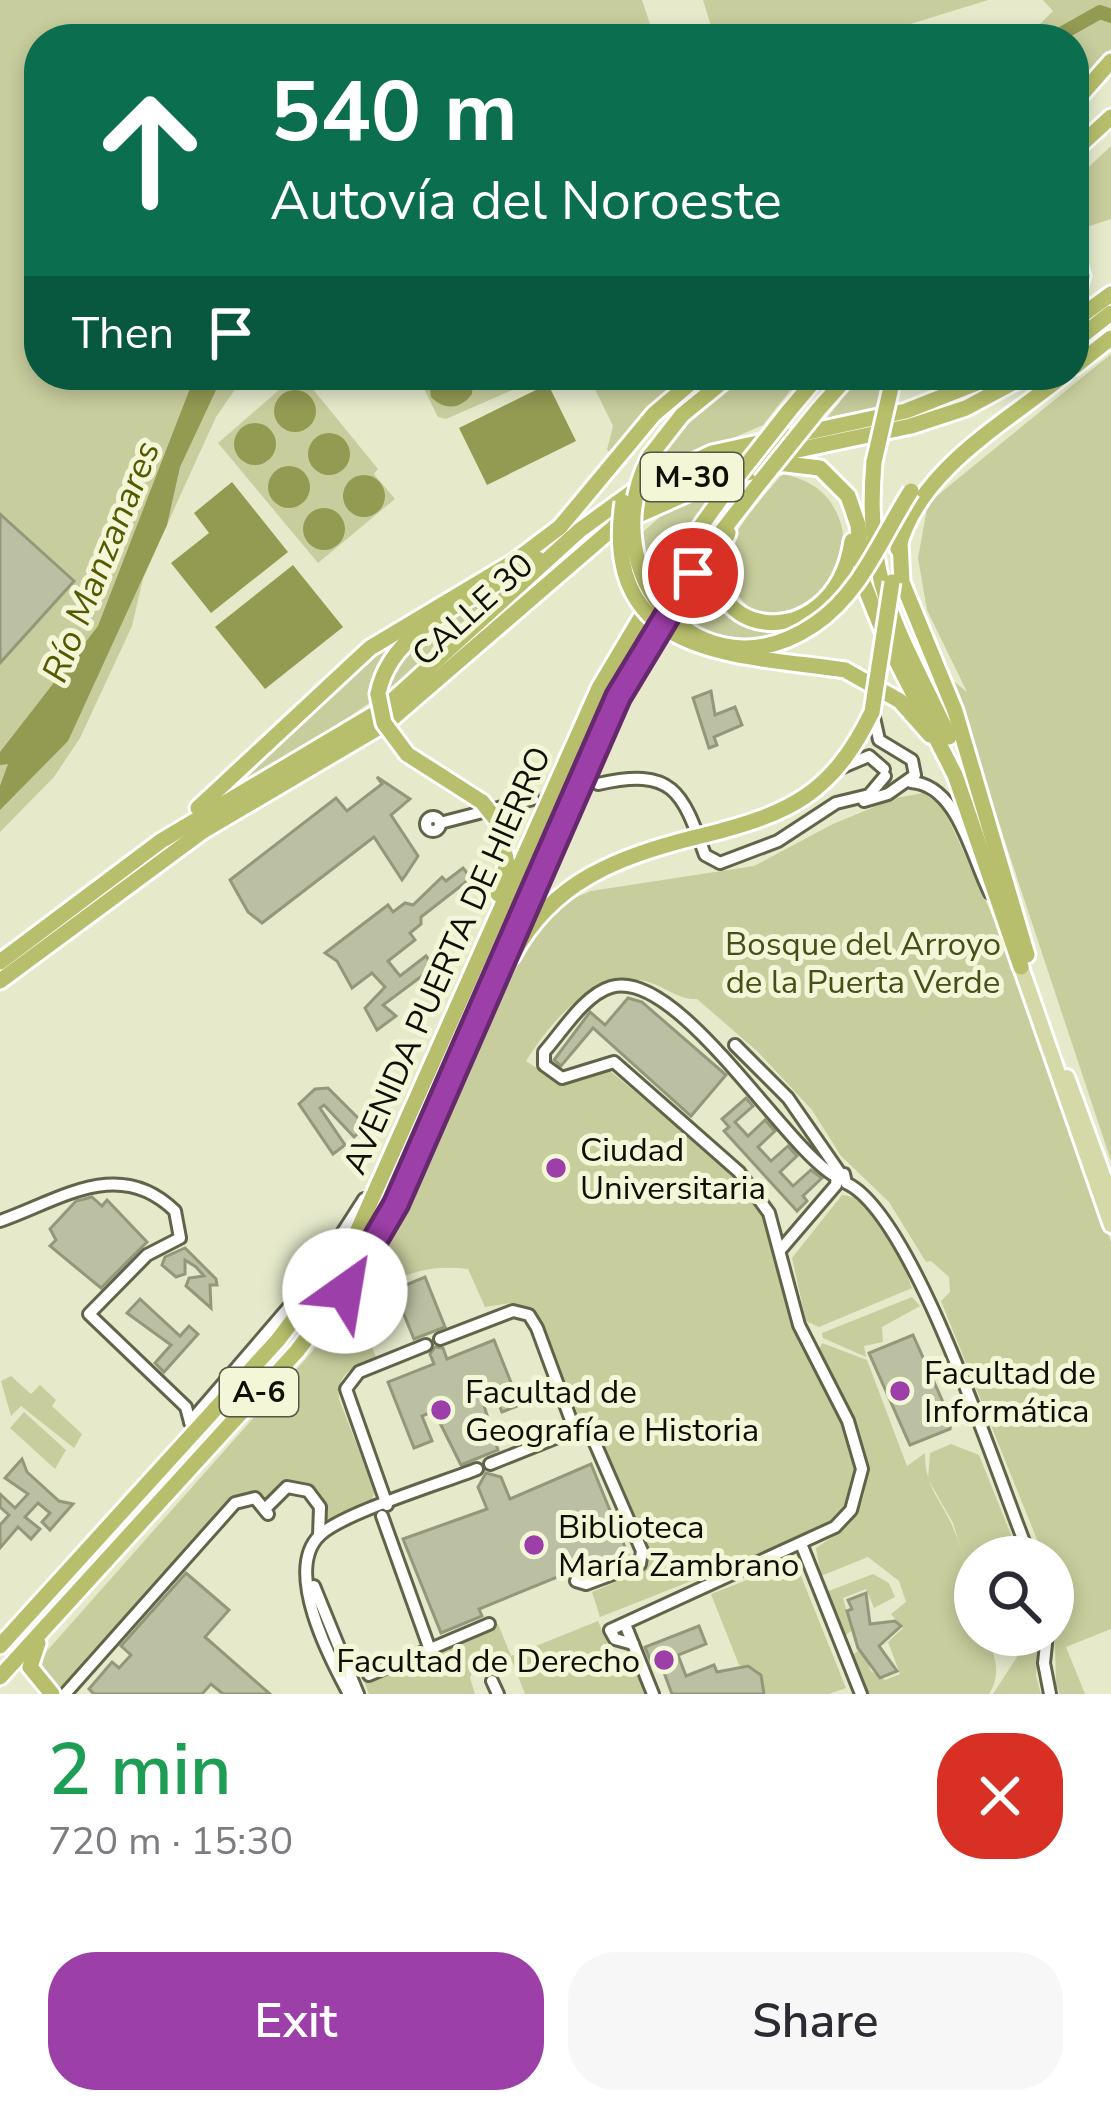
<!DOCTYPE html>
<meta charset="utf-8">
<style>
body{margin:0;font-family:"Nunito Sans",sans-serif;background:#f7f7f7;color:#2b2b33;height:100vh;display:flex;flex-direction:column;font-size:45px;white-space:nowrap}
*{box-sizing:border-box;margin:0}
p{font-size:39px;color:#7c7c81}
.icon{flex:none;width:66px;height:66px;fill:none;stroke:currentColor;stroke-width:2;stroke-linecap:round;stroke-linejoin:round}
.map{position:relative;height:1694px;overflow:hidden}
.sheet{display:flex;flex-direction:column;background:#fff;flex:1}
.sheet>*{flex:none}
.guide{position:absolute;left:24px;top:24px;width:1065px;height:366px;border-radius:48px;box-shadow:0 6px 18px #0003;background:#0b6e4f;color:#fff;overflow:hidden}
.controls{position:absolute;left:954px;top:1536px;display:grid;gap:24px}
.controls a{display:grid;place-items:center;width:120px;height:120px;border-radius:50%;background:#fff;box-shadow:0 6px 18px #0003;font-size:60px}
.pin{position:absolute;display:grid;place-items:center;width:102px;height:102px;color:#fff;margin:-51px;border:6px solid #fff;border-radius:50%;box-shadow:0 3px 12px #0007}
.me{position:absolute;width:132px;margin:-66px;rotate:32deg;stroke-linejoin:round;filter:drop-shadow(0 0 9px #0008)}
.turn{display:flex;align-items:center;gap:42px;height:252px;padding:0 48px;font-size:54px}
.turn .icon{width:156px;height:156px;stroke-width:2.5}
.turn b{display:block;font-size:84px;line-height:102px}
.then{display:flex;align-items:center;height:114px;padding:0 48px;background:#0003;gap:24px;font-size:45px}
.round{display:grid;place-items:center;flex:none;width:126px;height:126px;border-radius:48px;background:#f7f7f7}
.head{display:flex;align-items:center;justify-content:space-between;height:204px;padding:0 48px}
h1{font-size:72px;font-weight:600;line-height:90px;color:#1e9e55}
.button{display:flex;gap:24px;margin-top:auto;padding:24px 48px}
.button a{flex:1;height:138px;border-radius:48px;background:#9d3fa9;color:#fff;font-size:48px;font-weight:600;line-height:138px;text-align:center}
.button a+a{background:#f7f7f7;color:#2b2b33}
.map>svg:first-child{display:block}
.green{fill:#c8cd9d}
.water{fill:#939a52}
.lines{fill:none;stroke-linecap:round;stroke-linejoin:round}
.stream{stroke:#939a52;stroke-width:3}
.river{stroke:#939a52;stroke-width:14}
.building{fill:#bcc0a2;stroke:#94987b;stroke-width:3}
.minor-tunnel{stroke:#c6c9ad;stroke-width:10;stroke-dasharray:10 5;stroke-linecap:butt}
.minor-casing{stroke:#616449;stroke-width:16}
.major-casing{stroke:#fff;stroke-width:20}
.highway-casing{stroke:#fff;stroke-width:21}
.minor{stroke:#fff;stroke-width:10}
.major{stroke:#d4d9a7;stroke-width:14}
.highway{stroke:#b7bf6c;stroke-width:15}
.highway-bridge-casing{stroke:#fff;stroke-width:21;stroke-linecap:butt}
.highway-bridge{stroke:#b7bf6c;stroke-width:15}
.route-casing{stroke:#66296e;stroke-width:30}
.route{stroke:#9d3fa9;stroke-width:21}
.poi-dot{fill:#9d3fa9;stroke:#f3f7d8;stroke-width:4.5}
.labels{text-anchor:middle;stroke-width:10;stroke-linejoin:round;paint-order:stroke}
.shield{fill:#f3f7d8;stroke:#535545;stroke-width:3}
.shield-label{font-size:30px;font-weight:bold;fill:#0f1006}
.street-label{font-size:33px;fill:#0f1006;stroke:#f3f7d8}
.park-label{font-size:33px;fill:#494d17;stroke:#f3f7d8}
.poi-label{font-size:33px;fill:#0f1006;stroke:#f3f7d8;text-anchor:start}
.water-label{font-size:36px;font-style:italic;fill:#555900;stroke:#f3f7d8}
</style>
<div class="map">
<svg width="1111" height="1694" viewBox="0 0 1111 1694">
<rect width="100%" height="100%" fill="#e6eacb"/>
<g class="green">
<polygon points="0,0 642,0 655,39 39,39 39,375 245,375 216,417 180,496 143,579 132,626 80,738 54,777 0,832"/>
<polygon points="703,0 988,0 862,39 715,39"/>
<polygon points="1043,0 1111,0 1111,49 1074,85 1074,39 1008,39 1029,35 1053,11"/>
<polygon points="1111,146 1111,219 1074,231 1074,181"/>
<polygon points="1111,354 1111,1161 951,679 967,692 927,610 918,558 928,503"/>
<polygon points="417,375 547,375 446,419 438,417"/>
<polygon points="588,375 687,375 615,458 607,450 613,426"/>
<polygon points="738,375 802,375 763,425 645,476 659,442"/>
<polygon points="861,375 887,375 875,413 823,423"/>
<polygon points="294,377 303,377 378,469 374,474 395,499 318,563 218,443"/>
<path d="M782 474C812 480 831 493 841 524 859 587 769 658 733 586 726 571 725 556 732 541 744 517 765 495 782 474Z"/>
<polygon points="715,488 660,575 637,560 635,539 660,517"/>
<path d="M717 552 733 613 800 622C756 645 720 647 682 614Z"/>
<path d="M497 596C421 672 339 728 246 779L356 666 417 628Z"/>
<path d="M923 793 943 807 991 912 1111 1242V1629L1066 1647 1085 1694H1060L1056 1685 1053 1557H1044L941 1301 950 1292 949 1277 931 1261 926 1262 889 1202 841 1156 812 1110 757 1051 697 999C677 1000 665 986 645 981 594 970 551 1021 526 1061L562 1085 604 1066 735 1174 763 1213 797 1334 841 1420 855 1462 854 1487 843 1512 826 1528 600 1617 592 1592 647 1569 651 1553 594 1424 578 1415 536 1311 512 1303 485 1307 468 1269C423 1263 386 1277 358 1313L376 1357C355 1366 336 1373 339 1399L375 1492 371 1501 326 1521 317 1497 282 1486 265 1502 249 1493 238 1496 65 1689 57 1690 36 1667 38 1661 341 1319C433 1200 464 1051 541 924L566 901 591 891 754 866 833 824 896 798Z"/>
<path d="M842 1195C878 1197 902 1259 912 1288L819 1327 806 1321 792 1258Z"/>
<polygon points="912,1297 920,1306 882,1327 883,1342 864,1346 866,1357 823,1338 822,1333"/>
<path d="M822 1343 867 1360 907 1466 925 1453C925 1485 938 1496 951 1523 967 1558 975 1597 975 1635H987C995 1657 1002 1673 989 1694H868L852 1655 862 1648 871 1671 885 1680 900 1674 888 1642 903 1628 891 1614 906 1602 899 1581 868 1557 821 1576 816 1548C829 1539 843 1532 853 1519 889 1466 844 1397 818 1351Z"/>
<polygon points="11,1376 31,1394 40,1385 56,1400 52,1406 82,1434 74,1448 21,1406 11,1416 1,1381"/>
<polygon points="24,1412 66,1450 55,1469 10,1428"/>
<polygon points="951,1444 979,1455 1020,1557 975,1557 975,1595 953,1523 928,1479 930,1453"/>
<polygon points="795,1561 846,1688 829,1694 764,1694 758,1672 739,1665 711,1594"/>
<polygon points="873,1574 889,1583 895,1597 874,1608 866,1589 843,1598 852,1630 844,1637 826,1592"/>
<polygon points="598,1621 615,1662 630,1657 645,1694 525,1694 510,1656 475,1665 470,1678 475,1694 369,1694 364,1681 498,1624 511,1656"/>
<polygon points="1031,1635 1040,1635 1036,1676 1041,1694 993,1694"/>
</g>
<g class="water">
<polygon points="201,375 223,375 180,467 167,525 68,741 0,810 0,786 8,764 0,765 0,752 98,626 189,391"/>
<path d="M428 375H473L472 394C461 409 445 411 431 397Z"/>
<polygon points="548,384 576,441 487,485 459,428"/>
<circle cx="295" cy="411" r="21"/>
<circle cx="255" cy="444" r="21"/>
<circle cx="329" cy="454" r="21"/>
<circle cx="289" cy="487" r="21"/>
<circle cx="364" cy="496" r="21"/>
<polygon points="232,482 288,552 211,613 171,563 209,533 194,513"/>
<circle cx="324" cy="529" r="21"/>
<polygon points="293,565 343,627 265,689 215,627"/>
</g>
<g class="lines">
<polyline class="stream" points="1072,22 1072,28"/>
<polyline class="river" points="1052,39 1100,12 1111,16"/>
</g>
<g class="building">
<polygon points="0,514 74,581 0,663"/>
<polygon points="711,691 715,715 735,707 742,725 714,737 717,745 709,748 693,698"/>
<polygon points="377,777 410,799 391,815 418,856 405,876 402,880 374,837 262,923 248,912 230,880 336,798 347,811 382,784"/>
<polygon points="463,868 471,878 421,917 421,924 410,933 415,940 388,961 400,976 426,956 434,967 383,1005 396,1016 377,1030 365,1008 385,987 372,973 352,988 337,961 325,953 388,905 393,912 405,903 413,905 442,877 446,881"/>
<polygon points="628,998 642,1002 726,1075 691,1116 593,1028 561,1066 554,1060 590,1012 605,1025"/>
<polygon points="328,1088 366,1126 354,1137 324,1105 320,1108 345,1145 333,1154 299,1104 315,1089"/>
<polygon points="746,1098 753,1106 735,1122 748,1136 765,1120 775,1131 758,1147 771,1161 788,1146 797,1156 780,1172 793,1186 811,1170 822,1178 803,1196 807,1201 797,1211 724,1131 729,1127 722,1119"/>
<polygon points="92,1197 102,1206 107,1200 147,1242 101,1288 50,1246 56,1240 50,1229 76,1201"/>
<polygon points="185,1248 216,1279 217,1285 210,1285 211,1308 186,1286 189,1278 204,1276 196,1267 185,1260 185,1274 176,1277 162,1265 165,1257"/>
<polygon points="425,1277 445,1327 414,1339 394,1290"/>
<polygon points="140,1299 180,1336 189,1326 198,1334 164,1372 155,1363 171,1345 127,1313"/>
<polygon points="913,1335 951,1420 950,1429 910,1445 869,1353"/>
<polygon points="494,1340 520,1405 502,1412 492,1388 480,1393 498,1450 461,1465 434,1411 422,1416 432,1441 414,1448 388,1382 434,1364 430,1354 435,1347 443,1348 447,1359"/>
<polygon points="22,1459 27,1472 59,1501 73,1504 50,1530 42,1522 50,1513 38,1503 25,1517 40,1529 31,1539 18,1527 0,1548 0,1525 9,1515 0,1507 0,1494 15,1508 28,1494 5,1478"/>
<polygon points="591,1464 629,1557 587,1573 584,1566 479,1609 482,1616 441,1633 403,1539 487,1509 478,1487 486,1473 501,1477 510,1499"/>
<polygon points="186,1573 229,1610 205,1637 270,1694 223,1694 211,1684 202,1694 94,1694 89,1689 112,1662 119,1668 131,1655 121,1646"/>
<polygon points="866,1593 870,1624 895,1621 901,1626 879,1646 897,1671 880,1678 858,1648 847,1611 852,1609 848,1600"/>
<polygon points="699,1626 706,1644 678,1655 686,1676 714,1665 717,1672 748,1666 761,1675 764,1694 672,1694 660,1662 652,1665 645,1647"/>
</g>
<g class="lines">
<polyline class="minor-tunnel" points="533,799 598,784"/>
<g class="minor-casing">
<g id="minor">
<polyline points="843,767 869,756 884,769"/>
<path d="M911 782C958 785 971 856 990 893"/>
<path d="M598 784C673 767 682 791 705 855L720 863 778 841 836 803 869 795 885 776"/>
<polyline points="864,801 888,794 915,775 912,760 879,740 873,713"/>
<circle cx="433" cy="824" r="7"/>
<polyline points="440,823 533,799"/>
<polyline points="735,1045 788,1098 840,1173"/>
<path d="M0 1221C60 1200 119 1156 175 1211L180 1238 147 1255 89 1314 186 1407 190 1422"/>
<path d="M782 1248 836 1185 837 1174H844L846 1183C914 1213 998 1479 1030 1557"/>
<polyline points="440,1339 513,1311 529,1315 537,1328 572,1423 560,1436 490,1464"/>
<polyline points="190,1422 312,1280 364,1199"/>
<polyline points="572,1423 591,1434 642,1551 640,1564 586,1584 576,1581"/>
<polyline points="387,1505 346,1389 359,1372 426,1345"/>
<polyline points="267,1507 287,1487 308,1491 320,1507 319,1536"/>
<polyline points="382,1516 429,1647"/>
<polyline points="802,1546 861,1694"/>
<polyline points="314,1586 358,1694"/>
<polyline points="625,1624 653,1694"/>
<polyline points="1047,1635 1044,1663 1050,1694"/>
<path d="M633 1644 615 1639 610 1630 835 1527 851 1510 862 1469 848 1421 799 1325 769 1213 739 1172 614 1062 562 1078 544 1065V1052C562 1032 584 995 611 987 677 967 783 1146 835 1176"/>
<polyline points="369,1675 489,1624"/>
<polyline points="492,1681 498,1694"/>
<polyline points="65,1694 235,1503 255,1498 268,1514"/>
<path d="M349 1694C330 1659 283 1570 320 1535 343 1513 442 1483 477 1469"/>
</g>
</g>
<g class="major-casing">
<g id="major">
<polyline points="1021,967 1111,1225"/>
<polyline points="1067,1077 1111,1197"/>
</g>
</g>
<g class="highway-casing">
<g id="highway">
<polyline points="1074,103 1111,61"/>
<polyline points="1074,151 1111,117"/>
<polyline points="1074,250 1082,276 1074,304"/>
<polyline points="1074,321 1111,294"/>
<polyline points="1074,342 1111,313"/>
<polyline points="1074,367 1111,338"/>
<polyline points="818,410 849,375"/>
<polyline points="788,412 819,375"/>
<polyline points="650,456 682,415 731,375"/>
<polyline points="769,462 820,468 848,496 858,525 863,582 888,644 955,775 1021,967"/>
<path d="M874 462C863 587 900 631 949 737"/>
<polyline points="641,514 715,481 779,465"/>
<path d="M728 533C678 637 834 664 852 541"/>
<polyline points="900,542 902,582 955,711 1027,955"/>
<path d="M898 549C919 469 1003 425 1064 375"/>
<polyline points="845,670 900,701 930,735"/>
<path d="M378 694C391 623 484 596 538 559"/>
<polyline points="407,754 482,802"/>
<polyline points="198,808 370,648 515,561 560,527 654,414 700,375"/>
<polyline points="498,822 507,863 498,894"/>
<path d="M705 835C791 813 832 794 872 712"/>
<path d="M512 956C552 881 618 857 696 837"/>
<polyline points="0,962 161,841 383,709 580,530 635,490 712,453 906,411 997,375"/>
<polyline points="0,981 203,831 388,722 642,503 722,466 911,426 966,408 1027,375"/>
<polyline points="38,1643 30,1667 52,1694"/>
<polyline points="0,1646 278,1340 354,1239 599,688 668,572 729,487"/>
<polyline points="0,1677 297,1351 363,1264 406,1180 618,697 706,552 761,481"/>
</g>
</g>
<use href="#minor" class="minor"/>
<use href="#major" class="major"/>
<use href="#highway" class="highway"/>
<g class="highway-bridge-casing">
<g id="highway-bridge">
<path d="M650 456C589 574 702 702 815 624 861 593 882 536 911 491"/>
<polyline points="874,462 892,383"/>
<polyline points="761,481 818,410"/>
<polyline points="729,487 788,412"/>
<path d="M623 502C599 659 738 654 845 670"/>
<polyline points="378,694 384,723 407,754"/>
<polyline points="872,712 892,582"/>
<polyline points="482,802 498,822"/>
<polyline points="696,837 705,835"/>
</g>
</g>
<use href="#highway-bridge" class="highway-bridge"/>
</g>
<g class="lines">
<g class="route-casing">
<polyline id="route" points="345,1291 396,1204 618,697 693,573"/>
</g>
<use href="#route" class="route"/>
</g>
<g class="poi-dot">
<circle cx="556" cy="1168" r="12"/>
<circle cx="900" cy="1391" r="12"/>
<circle cx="441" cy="1410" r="12"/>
<circle cx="534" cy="1545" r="12"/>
<circle cx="664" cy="1660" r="12"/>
</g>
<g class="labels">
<g class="shield">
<rect x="641" y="453" width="102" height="48" rx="9"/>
<rect x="220" y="1368" width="78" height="48" rx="9"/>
</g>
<g class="shield-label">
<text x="692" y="487">M-30</text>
<text x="259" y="1402">A-6</text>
</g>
<g class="street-label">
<text transform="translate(472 609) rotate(-42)" y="12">CALLE 30</text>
<text transform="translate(446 960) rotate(-66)" y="12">AVENIDA PUERTA DE HIERRO</text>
</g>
<g class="park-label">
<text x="863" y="955">Bosque del Arroyo<tspan x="863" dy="38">de la Puerta Verde</tspan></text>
</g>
<g class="poi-label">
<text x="580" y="1161">Ciudad<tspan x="580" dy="38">Universitaria</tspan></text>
<text x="924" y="1384">Facultad de<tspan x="924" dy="38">Informática</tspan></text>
<text x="465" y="1403">Facultad de<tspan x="465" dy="38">Geografía e Historia</tspan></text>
<text x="558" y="1538">Biblioteca<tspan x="558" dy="38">María Zambrano</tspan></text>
<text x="640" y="1672" text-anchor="end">Facultad de Derecho</text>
</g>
<g class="water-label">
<text transform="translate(100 561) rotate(-68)" y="13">Río Manzanares</text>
</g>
</g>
</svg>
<div class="controls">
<a><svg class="icon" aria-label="search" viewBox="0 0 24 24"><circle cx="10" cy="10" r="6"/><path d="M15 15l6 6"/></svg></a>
</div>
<div class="pin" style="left:693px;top:573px;background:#d93025"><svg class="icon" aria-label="arrive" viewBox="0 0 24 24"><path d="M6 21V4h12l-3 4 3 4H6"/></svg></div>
<svg class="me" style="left:345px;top:1291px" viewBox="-20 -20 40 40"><circle r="19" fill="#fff"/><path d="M0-13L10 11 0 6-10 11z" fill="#9d3fa9"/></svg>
<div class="guide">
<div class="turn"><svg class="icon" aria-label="ahead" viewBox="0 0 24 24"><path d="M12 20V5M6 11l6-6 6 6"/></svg><div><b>540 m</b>Autovía del Noroeste</div></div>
<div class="then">Then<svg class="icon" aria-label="arrive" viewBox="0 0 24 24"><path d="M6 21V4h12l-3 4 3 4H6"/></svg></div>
</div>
</div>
<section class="sheet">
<div class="head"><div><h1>2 min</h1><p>720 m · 15:30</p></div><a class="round" style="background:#d93025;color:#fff"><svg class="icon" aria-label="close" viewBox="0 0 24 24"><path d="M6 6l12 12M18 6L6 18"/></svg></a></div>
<div class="button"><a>Exit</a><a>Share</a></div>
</section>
